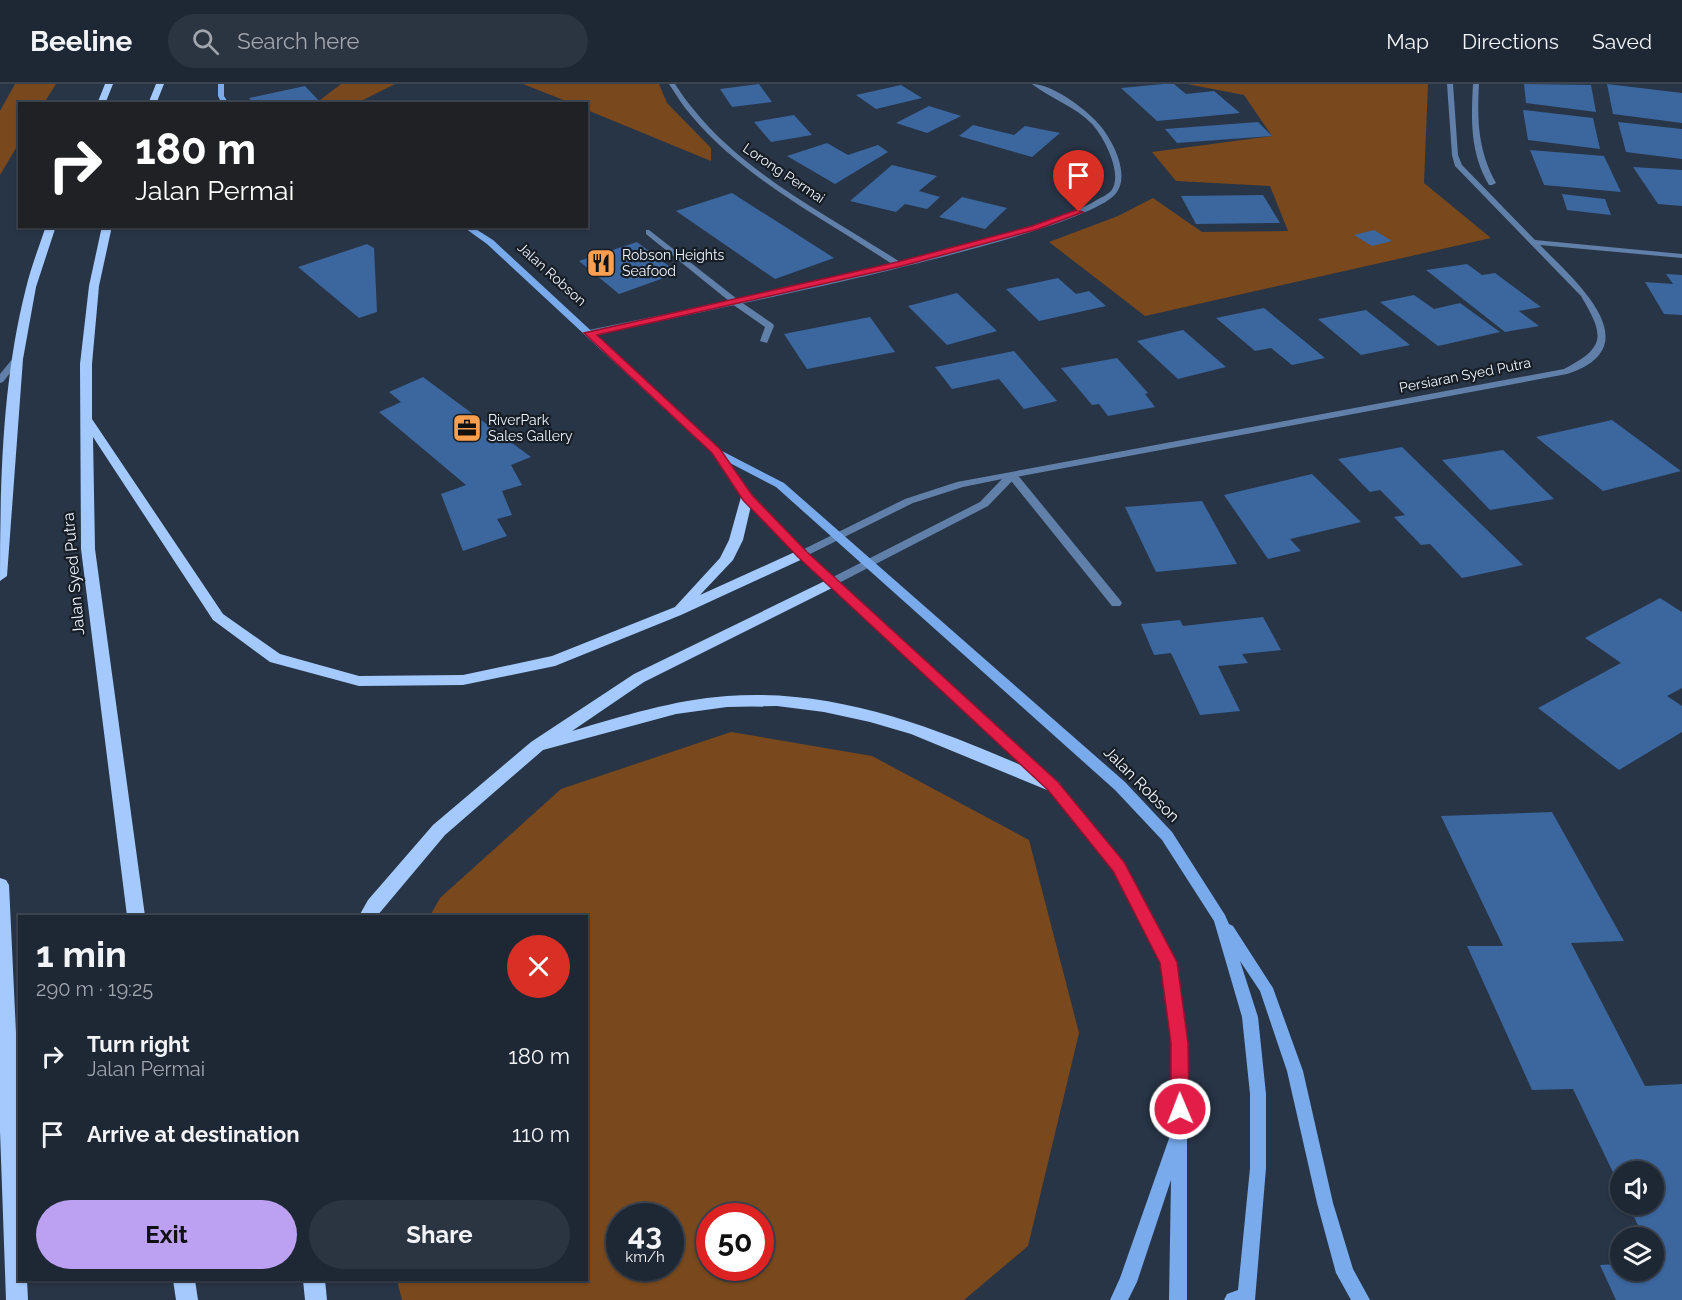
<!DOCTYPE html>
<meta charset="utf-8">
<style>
body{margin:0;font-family:Raleway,sans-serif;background:#2b3441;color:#f1f3f6;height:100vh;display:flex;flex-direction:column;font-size:22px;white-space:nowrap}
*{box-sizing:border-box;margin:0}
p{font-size:20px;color:#a1a6ad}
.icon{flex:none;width:33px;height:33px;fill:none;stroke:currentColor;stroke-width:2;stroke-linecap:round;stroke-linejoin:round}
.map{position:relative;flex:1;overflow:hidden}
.panel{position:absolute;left:18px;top:831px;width:570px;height:366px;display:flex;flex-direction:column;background:#1e2835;border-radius:0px;box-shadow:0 2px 4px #0004,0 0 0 2px #3c4450}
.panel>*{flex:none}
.top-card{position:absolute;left:18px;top:18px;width:570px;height:126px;border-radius:0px;box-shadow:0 2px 4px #0004,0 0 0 2px #3c4450;background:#202124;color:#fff;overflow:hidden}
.tools{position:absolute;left:1610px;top:1077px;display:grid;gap:12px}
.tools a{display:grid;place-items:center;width:54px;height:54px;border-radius:50%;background:#1e2835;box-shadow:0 2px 4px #0004,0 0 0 2px #3c4450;font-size:30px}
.speed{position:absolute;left:606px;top:1119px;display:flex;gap:12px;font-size:30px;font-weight:700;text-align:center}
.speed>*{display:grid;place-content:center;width:78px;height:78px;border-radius:50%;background:#1e2835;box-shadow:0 2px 4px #0004,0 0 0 2px #3c4450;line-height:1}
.speed small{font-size:15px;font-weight:400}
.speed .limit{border:9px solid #d22;background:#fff;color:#111}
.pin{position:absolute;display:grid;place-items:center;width:51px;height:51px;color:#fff;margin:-62px -26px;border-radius:50% 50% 50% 0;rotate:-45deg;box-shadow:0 0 6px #0007}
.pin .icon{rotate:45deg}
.me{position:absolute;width:66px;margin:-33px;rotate:359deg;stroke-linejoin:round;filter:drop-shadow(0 0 4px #0008)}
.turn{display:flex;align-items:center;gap:21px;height:126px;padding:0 18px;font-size:27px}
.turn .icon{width:78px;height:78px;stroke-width:2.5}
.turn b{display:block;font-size:42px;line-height:51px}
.round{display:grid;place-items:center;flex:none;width:63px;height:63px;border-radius:32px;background:#2b3441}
.headline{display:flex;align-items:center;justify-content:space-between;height:102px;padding:0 18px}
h1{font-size:36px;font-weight:700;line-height:45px}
.action{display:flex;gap:12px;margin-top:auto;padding:12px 18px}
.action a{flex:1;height:69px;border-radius:36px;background:#bca0f2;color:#111;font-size:24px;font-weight:700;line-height:69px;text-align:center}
.action a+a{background:#2b3441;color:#f1f3f6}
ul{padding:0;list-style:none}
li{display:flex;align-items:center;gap:18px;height:78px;padding:0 18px}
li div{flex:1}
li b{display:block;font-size:22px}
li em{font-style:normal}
header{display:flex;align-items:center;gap:36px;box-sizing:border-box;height:84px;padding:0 30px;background:#1e2835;border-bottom:2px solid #3c4450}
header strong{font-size:28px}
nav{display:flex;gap:33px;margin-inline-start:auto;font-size:21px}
.search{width:420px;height:54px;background:#2b3441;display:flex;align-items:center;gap:15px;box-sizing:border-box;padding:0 21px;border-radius:33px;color:#a1a6ad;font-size:22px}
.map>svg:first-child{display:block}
.green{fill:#79481c;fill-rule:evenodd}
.building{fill:#3b669e}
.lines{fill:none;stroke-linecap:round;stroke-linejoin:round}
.lane{fill:#6180a9;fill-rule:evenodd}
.street{fill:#6180a9;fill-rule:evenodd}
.secondary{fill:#78aaec;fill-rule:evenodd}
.primary{fill:#a4cafd;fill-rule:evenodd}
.route{fill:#e11d48;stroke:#92132f;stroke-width:1.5}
.labels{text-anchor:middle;stroke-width:4.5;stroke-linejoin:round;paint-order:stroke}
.far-street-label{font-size:14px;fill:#eff5ff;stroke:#171d24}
.far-poi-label{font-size:14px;fill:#eff5ff;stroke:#171d24;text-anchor:start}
.street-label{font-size:16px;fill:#eff5ff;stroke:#171d24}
</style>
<header>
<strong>Beeline</strong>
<div class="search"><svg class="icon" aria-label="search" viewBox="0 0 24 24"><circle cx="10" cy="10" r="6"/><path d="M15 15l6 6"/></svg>Search here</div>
<nav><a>Map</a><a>Directions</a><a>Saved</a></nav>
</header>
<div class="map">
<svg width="1682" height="1216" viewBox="0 0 1682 1216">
<rect width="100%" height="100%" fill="#283547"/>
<g class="green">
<polygon points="15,0 56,0 44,19 20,20 19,59 0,91 0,27"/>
<polygon points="341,0 395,0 357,19 315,20"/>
<polygon points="523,0 659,0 667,19 711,64 711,77 587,26 586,20 571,19"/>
<polygon points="1187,0 1428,0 1424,99 1491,154 1145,232 1049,158 1118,132 1153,114 1202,148 1288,147 1270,102 1176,97 1152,68 1272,52 1244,11"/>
<path d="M731 648 872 672 1029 756 1079 949 1028 1162 964 1216H402L397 1196H586V832H430L440 814 561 705ZM670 1132V1184H620V1132ZM760 1132V1184H710V1132Z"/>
</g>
<g class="building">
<polygon points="759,0 772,18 732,23 720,5"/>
<polygon points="1163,0 1174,0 1186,10 1214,7 1240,29 1157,37 1121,4"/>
<polygon points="1524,0 1591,1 1596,28 1526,19"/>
<polygon points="1607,0 1682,9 1682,39 1613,30"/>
<polygon points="901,1 922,14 876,25 856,11"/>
<polygon points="305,2 322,20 254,20 249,14"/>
<polygon points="929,22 961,32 927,49 896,39"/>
<polygon points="1523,26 1593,34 1600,65 1528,56"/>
<polygon points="794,31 812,51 771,58 754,38"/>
<polygon points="1258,38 1272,52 1177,59 1165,45"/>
<polygon points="1618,38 1682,45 1682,75 1626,68"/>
<polygon points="973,41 1014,51 1025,42 1060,49 1032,73 959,52"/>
<polygon points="827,59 848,71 878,61 888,68 835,100 787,72"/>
<polygon points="1530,66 1604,72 1621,108 1544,101"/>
<polygon points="892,81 937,92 919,107 940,113 927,125 905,120 896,128 850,117"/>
<polygon points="1633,83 1682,86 1682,122 1658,120"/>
<polygon points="732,109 834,174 775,195 676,127"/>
<polygon points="1562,110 1605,115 1611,131 1567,126"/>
<polygon points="1263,111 1280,139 1196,140 1181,112"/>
<polygon points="962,113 1007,124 985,145 939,133"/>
<polygon points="1374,146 1392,157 1372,162 1354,151"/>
<polygon points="637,158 678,189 619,210 579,177"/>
<polygon points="367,160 374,164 377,228 359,234 298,183"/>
<polygon points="1467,180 1482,191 1495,189 1541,223 1519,227 1539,242 1505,248 1426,186"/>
<polygon points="1666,190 1682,191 1682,231 1664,230 1645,198 1673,200"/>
<polygon points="1058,194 1076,210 1089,207 1106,222 1039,237 1006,205"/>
<polygon points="957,209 997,247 947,261 908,222"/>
<polygon points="1414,211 1434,225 1460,219 1500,248 1438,262 1380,218"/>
<polygon points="1264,224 1325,274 1292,281 1271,264 1255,267 1216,234"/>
<polygon points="1366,226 1410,261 1361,271 1318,235"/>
<polygon points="870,233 895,268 807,285 784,250"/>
<polygon points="1183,246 1226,283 1178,295 1137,257"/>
<polygon points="1014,267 1057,317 1024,325 999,295 952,305 935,283"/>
<polygon points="1117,274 1148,309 1145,310 1155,323 1108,332 1099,320 1092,321 1061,284"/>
<polygon points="423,293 531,373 511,381 522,401 502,407 512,431 497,435 507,452 463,467 441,410 466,401 379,328 401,318 389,308"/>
<polygon points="1612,336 1681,387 1603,407 1536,353"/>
<polygon points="1402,363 1523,481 1462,494 1430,460 1421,461 1394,433 1405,431 1380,406 1370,408 1338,375"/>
<polygon points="1503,366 1554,415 1490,426 1442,376"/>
<polygon points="1312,390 1361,438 1290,455 1301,467 1268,475 1224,411"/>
<polygon points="1202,417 1237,480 1156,488 1125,423"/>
<polygon points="1660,514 1682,528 1682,604 1667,612 1682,622 1682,648 1619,686 1538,624 1621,579 1585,554"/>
<polygon points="1263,533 1281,566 1242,570 1248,579 1218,582 1240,627 1200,631 1171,569 1154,571 1141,540 1180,536 1183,542"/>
<polygon points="1552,728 1624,857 1571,859 1645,1002 1682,1000 1682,1216 1616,1216 1600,1181 1620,1180 1620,1186 1653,1186 1653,1179 1656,1179 1653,1173 1653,1154 1644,1154 1628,1120 1653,1120 1653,1088 1620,1088 1620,1103 1573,1005 1532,1006 1467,862 1503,862 1441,732"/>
</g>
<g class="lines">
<g class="lane">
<path d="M1473 0H1479C1477 36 1478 67 1496 99L1492 101H1489C1470 69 1471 36 1473 0Z"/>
<polygon points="732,216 738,216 773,240 774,242 767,259 760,257 765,243 732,220"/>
<polygon points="1012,388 1016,389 1120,516 1122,519 1120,522 1112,522 1008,393 1007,391"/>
</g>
<g class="street">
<path d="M669 0H675C681 9 687 18 694 26 746 91 831 133 900 178 949 166 998 154 1045 138 1063 131 1080 126 1095 117 1100 114 1107 111 1111 107 1124 91 1104 53 1092 40 1075 22 1051 15 1032 0 1051 0 1080 21 1094 35 1109 49 1131 87 1117 108 1090 149 744 219 679 233 658 237 638 242 617 246 607 248 596 252 586 251V247L589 246 729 217 646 150V146H649L737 215 892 180C823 134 744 95 690 30 682 21 676 10 669 0Z"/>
<path d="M1447 0H1453L1458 71 1462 81 1535 156 1682 170V174L1540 161C1573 195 1653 262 1567 290L1016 393 988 422 833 502 828 498 829 495 980 418 1002 395 963 403 913 419 806 472H798L797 470 798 468 905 415 957 398 1564 285C1607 263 1604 251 1581 212L1455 82 1452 71Z"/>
<polygon points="17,272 21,275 3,298 0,299 0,290 14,273"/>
</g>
<g class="secondary">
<polygon points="218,0 224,0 224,12 229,20 222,20 218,12"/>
<polygon points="462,142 471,142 493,156 720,366 784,399 1125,698 1172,748 1225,831 1229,840 1233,842 1273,904 1303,987 1333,1119 1353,1185 1370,1216 1351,1216 1336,1189 1317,1119 1287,987 1260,907 1240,877 1258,933 1266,1010 1266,1084 1255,1216 1224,1216 1227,1210 1238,1206 1250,1084 1250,1010 1242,933 1214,837 1162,756 1115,706 776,403 728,378 751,411 806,468 1058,698 1124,779 1176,878 1187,959 1187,1216 1169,1216 1171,1096 1137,1198 1128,1216 1110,1216 1120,1194 1172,1046 1171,959 1162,879 1114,787 1048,706 798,472 743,415 712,369 487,160"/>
</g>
<g class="primary">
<polygon points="105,0 113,0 105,20 97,20"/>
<polygon points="156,0 164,0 156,20 148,20"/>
<path d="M46 142H56L36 203 23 275 7 492 0 497C0 399 2 298 26 204 31 183 39 163 46 142Z"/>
<polygon points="102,142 112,142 99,202 92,280 92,335 223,530 280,570 359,592 463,591 552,572 675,523 720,474 729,456 741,413 747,409 753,413 743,456 733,476 700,511 797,467 807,467 809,470 807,473 681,531 555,582 463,601 359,602 270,578 213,536 93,353 95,465 145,832 127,832 81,465 80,280 89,202"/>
<path d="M833 493 838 495 840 498 838 501 644 598 572 647C623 632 673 616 727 612 844 603 954 651 1059 698L1061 702 1059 706H1047L911 650 870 638 824 628 777 622 727 623 676 630 543 666 445 751 377 832H359L368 816 433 741 531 658 634 590Z"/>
<polygon points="0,794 6,796 9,801 20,1033 20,1196 27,1196 28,1216 6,1216 0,1047"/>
<polygon points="173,1196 195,1196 198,1216 176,1216"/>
<polygon points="303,1196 325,1196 327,1216 305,1216"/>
</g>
</g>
<polygon class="route" points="1076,126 1083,128 1038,145 902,182 597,251 720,365 752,411 807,468 1058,698 1124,778 1177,878 1188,959 1189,1025 1186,1031 1180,1033 1173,1031 1171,1025 1171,959 1160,879 1113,787 1048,706 798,473 743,416 712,369 584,249 897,178 1032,142"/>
<defs>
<g id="restaurant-square" transform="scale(1.5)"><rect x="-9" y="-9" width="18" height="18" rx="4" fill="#fa9f4f" stroke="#171d24"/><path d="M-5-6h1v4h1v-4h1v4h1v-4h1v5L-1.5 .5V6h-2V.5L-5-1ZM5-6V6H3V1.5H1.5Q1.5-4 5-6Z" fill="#111"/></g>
<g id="office-square" transform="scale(1.5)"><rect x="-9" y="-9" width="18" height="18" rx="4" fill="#fa9f4f" stroke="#171d24"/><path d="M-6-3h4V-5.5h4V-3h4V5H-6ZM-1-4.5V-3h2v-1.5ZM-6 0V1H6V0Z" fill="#111"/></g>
</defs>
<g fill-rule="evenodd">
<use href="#restaurant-square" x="601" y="179"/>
<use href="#office-square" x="467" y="344"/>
</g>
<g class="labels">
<g class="far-street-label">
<text transform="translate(784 89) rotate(34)" y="5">Lorong Permai</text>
<text transform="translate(552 190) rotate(42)" y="5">Jalan Robson</text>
<text transform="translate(1465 291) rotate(-11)" y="5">Persiaran Syed Putra</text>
</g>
<g class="far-poi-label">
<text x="622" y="176">Robson Heights<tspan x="622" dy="16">Seafood</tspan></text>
<text x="488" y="341">RiverPark<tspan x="488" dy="16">Sales Gallery</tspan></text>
</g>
<g class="street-label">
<text transform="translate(73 490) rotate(-95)" y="6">Jalan Syed Putra</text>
<text transform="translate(1142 700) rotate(45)" y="6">Jalan Robson</text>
</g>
</g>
</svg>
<div class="tools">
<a><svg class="icon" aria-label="sound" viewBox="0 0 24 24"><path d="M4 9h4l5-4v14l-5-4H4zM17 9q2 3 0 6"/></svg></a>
<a><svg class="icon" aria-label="layers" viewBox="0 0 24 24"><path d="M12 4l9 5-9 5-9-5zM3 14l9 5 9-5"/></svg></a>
</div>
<div class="speed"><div>43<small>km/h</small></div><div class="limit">50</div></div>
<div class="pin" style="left:1079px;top:128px;background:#d93025"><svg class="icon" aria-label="arrive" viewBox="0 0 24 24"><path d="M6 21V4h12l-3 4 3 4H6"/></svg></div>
<svg class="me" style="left:1180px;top:1025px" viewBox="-20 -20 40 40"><circle r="17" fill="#e11d48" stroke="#fff" stroke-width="3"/><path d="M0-11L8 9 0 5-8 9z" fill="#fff"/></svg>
<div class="top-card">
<div class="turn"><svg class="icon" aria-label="right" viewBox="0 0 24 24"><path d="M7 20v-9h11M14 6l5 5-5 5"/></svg><div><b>180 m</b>Jalan Permai</div></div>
</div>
<section class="panel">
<div class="headline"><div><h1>1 min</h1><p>290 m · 19:25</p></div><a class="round" style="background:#d93025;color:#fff"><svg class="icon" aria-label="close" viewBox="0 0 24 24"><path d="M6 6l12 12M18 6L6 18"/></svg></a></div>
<ul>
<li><svg class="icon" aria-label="right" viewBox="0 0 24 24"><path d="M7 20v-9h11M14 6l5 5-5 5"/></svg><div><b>Turn right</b><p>Jalan Permai</p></div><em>180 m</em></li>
<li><svg class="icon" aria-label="arrive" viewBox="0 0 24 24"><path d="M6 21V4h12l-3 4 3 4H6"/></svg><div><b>Arrive at destination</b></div><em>110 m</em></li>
</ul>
<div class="action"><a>Exit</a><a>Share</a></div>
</section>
</div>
